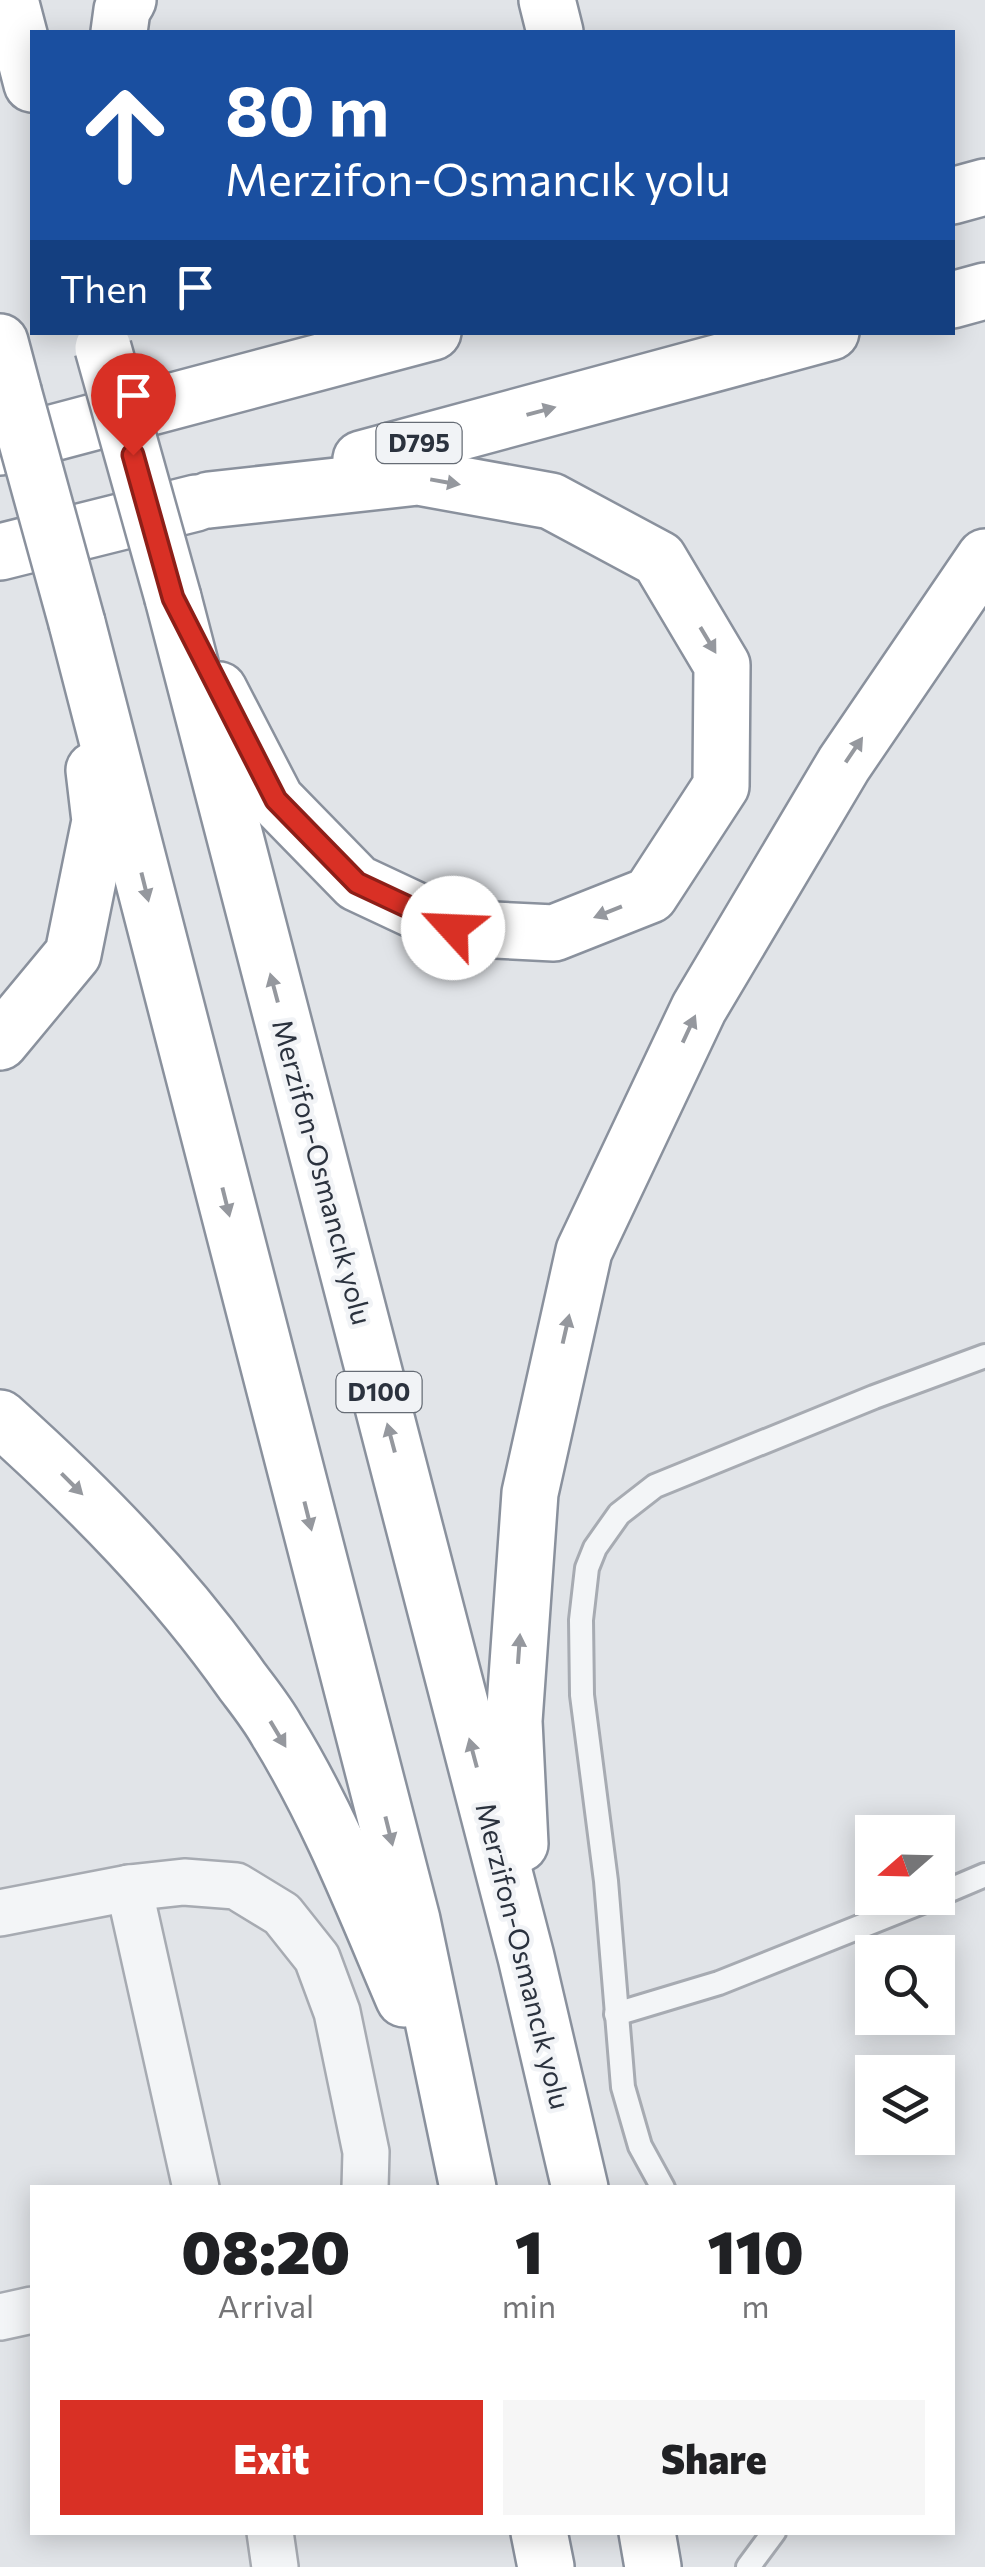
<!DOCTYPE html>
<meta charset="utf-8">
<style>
body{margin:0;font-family:Commissioner,sans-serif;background:#f6f6f6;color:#202124;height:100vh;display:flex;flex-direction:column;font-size:38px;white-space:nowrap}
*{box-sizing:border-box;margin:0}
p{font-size:32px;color:#757577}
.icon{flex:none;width:55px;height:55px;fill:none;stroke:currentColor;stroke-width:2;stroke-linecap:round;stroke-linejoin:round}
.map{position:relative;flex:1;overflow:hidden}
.drawer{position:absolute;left:30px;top:2185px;width:925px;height:350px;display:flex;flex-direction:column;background:#fff;border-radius:0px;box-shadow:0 5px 25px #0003}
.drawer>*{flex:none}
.top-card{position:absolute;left:30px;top:30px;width:925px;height:305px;border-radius:0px;box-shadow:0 5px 25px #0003;background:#1a4fa0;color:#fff;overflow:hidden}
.needle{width:65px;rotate:250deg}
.fabs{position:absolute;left:855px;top:1815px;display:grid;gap:20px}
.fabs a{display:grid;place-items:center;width:100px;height:100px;border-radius:0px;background:#fff;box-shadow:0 5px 25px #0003;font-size:50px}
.pin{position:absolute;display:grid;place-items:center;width:85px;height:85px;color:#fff;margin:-102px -42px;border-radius:50% 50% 50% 0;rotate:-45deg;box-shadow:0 0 10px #0007}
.pin .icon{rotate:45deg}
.me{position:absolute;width:110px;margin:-55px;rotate:295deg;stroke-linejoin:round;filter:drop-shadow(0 0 8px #0008)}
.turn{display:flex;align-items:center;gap:35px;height:210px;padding:0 30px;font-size:45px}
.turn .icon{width:130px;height:130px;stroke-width:2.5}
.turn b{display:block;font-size:70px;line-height:85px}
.then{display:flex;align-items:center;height:95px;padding:0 30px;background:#0003;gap:20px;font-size:38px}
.eta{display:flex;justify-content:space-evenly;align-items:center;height:170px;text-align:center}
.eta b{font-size:60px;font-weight:800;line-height:70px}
.cta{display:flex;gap:20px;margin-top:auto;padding:20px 30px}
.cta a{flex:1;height:115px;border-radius:0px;background:#d93025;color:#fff;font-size:40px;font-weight:800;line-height:115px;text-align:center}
.cta a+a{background:#f6f6f6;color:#202124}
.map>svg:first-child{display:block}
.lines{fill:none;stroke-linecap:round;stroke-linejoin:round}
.lane-casing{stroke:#a7abb2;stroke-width:28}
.street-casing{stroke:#a7abb2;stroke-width:50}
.highway-casing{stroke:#8a919d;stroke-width:60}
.lane{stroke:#f3f5f7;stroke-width:22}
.street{stroke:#f3f5f7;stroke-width:45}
.highway{stroke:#fff;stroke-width:55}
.highway-bridge-casing{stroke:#8a919d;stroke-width:60;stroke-linecap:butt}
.highway-bridge{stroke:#fff;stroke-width:55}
.oneway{fill:#95989e}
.route-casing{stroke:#8d1f18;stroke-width:25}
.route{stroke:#d93025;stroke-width:18}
.labels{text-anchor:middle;stroke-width:9;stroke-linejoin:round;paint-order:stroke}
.shield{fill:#f1f3f6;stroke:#666c75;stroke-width:2.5}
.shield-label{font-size:25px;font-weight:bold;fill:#2b323e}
.street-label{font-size:28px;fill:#2b323e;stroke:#f1f3f6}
</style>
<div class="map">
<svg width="985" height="2567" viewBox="0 0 985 2567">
<rect width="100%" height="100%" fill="#e1e4e8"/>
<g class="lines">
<g class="lane-casing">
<g id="lane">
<polyline points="938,1895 985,1875"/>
<polyline points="616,2014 719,1983 932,1898"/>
<polyline points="663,2188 640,2146 623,2087 606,1881 582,1695 581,1620 587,1568 595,1548 619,1514 655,1486 874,1397 985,1356"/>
<polyline points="748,2567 774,2532"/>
</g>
</g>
<g class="street-casing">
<g id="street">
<polyline points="129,1888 196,2188"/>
<polyline points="0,1913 129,1888 184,1882 236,1886 282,1914 317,1958 337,2012 366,2152 365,2188"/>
<polyline points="0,2317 32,2310"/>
<polyline points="270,2532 275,2567"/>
</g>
</g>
<g class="highway-casing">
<g id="highway">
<polyline points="10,0 32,84"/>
<polyline points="547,0 555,32"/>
<polyline points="119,32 122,10 128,0"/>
<polyline points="952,196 985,187"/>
<polyline points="952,300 985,291"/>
<polyline points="0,342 13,391"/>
<polyline points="0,447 433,332"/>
<polyline points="361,459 831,332"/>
<polyline points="209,500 418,477 551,501 659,559 722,665 721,786 650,895 554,933 453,928 357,883 276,800 219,690"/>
<polyline points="0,552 196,503"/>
<polyline points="173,598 526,1957 580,2188"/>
<polyline points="77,623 412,1920 468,2188"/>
<polyline points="0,1042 73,954 100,821 94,770"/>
<path d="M0 1418C89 1498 173 1583 242 1681 254 1697 267 1713 277 1731 329 1815 365 1908 404 1999"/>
<polyline points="520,1844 514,1721 530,1493 584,1251 699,1008 844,764 985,557"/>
<polyline points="539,2532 546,2567"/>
<polyline points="647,2532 653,2567"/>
</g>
</g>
<use href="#lane" class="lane"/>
<use href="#street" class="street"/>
<use href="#highway" class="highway"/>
<g class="highway-bridge-casing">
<g id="highway-bridge">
<polyline points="103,348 173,598"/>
<polyline points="13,391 77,623"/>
</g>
</g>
<use href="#highway-bridge" class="highway-bridge"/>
</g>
<defs><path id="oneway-solid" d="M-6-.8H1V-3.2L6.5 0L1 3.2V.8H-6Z" transform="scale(2.5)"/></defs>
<g class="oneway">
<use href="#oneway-solid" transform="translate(541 411) rotate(-15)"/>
<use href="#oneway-solid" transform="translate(445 482) rotate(10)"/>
<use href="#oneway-solid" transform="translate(708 640) rotate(59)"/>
<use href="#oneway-solid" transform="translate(854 750) rotate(-56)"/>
<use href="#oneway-solid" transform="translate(145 887) rotate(76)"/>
<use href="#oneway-solid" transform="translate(608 912) rotate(158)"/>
<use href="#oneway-solid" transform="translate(274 988) rotate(-105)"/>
<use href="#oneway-solid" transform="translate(689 1029) rotate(-65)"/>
<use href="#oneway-solid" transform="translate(226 1202) rotate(76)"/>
<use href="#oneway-solid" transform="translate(566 1329) rotate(-77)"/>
<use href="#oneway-solid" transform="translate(391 1438) rotate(-105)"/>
<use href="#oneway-solid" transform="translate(72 1484) rotate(45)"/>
<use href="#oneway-solid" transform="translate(308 1516) rotate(76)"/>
<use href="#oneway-solid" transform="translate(519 1649) rotate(-86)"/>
<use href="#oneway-solid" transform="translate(278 1734) rotate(59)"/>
<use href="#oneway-solid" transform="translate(473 1753) rotate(-105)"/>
<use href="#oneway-solid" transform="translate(389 1831) rotate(76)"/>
</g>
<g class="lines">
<g class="route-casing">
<polyline id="route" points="133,455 173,598 276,800 357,883 453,928"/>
</g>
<use href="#route" class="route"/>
</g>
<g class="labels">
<g class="shield">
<rect x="376.5" y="423" width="85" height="40" rx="8"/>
<rect x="336.5" y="1372" width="85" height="40" rx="8"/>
</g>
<g class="shield-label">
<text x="419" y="452">D795</text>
<text x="379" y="1401">D100</text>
</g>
<g class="street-label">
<text transform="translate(322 1172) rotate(75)" y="10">Merzifon-Osmancık yolu</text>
<text transform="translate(523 1956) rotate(76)" y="10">Merzifon-Osmancık yolu</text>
</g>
</g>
</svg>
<div class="fabs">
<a><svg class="needle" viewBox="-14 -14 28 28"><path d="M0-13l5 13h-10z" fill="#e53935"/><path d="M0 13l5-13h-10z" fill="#757577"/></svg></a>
<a><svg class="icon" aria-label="search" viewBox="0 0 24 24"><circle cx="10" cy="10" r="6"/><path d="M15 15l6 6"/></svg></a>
<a><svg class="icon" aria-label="layers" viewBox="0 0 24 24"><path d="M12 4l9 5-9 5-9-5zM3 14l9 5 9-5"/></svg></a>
</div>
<div class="pin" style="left:133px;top:455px;background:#d93025"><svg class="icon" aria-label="arrive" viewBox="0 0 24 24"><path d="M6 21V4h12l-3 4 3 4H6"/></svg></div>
<svg class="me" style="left:453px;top:928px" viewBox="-20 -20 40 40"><circle r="19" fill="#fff"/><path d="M0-13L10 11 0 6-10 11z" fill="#d93025"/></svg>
<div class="top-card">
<div class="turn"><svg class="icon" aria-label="ahead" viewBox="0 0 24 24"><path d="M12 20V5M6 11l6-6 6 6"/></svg><div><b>80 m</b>Merzifon-Osmancık yolu</div></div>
<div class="then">Then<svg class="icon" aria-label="arrive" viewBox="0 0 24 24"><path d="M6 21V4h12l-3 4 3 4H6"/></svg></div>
</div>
<section class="drawer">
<div class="eta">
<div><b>08:20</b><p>Arrival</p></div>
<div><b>1</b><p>min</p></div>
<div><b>110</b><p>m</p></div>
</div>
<div class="cta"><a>Exit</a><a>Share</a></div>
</section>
</div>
